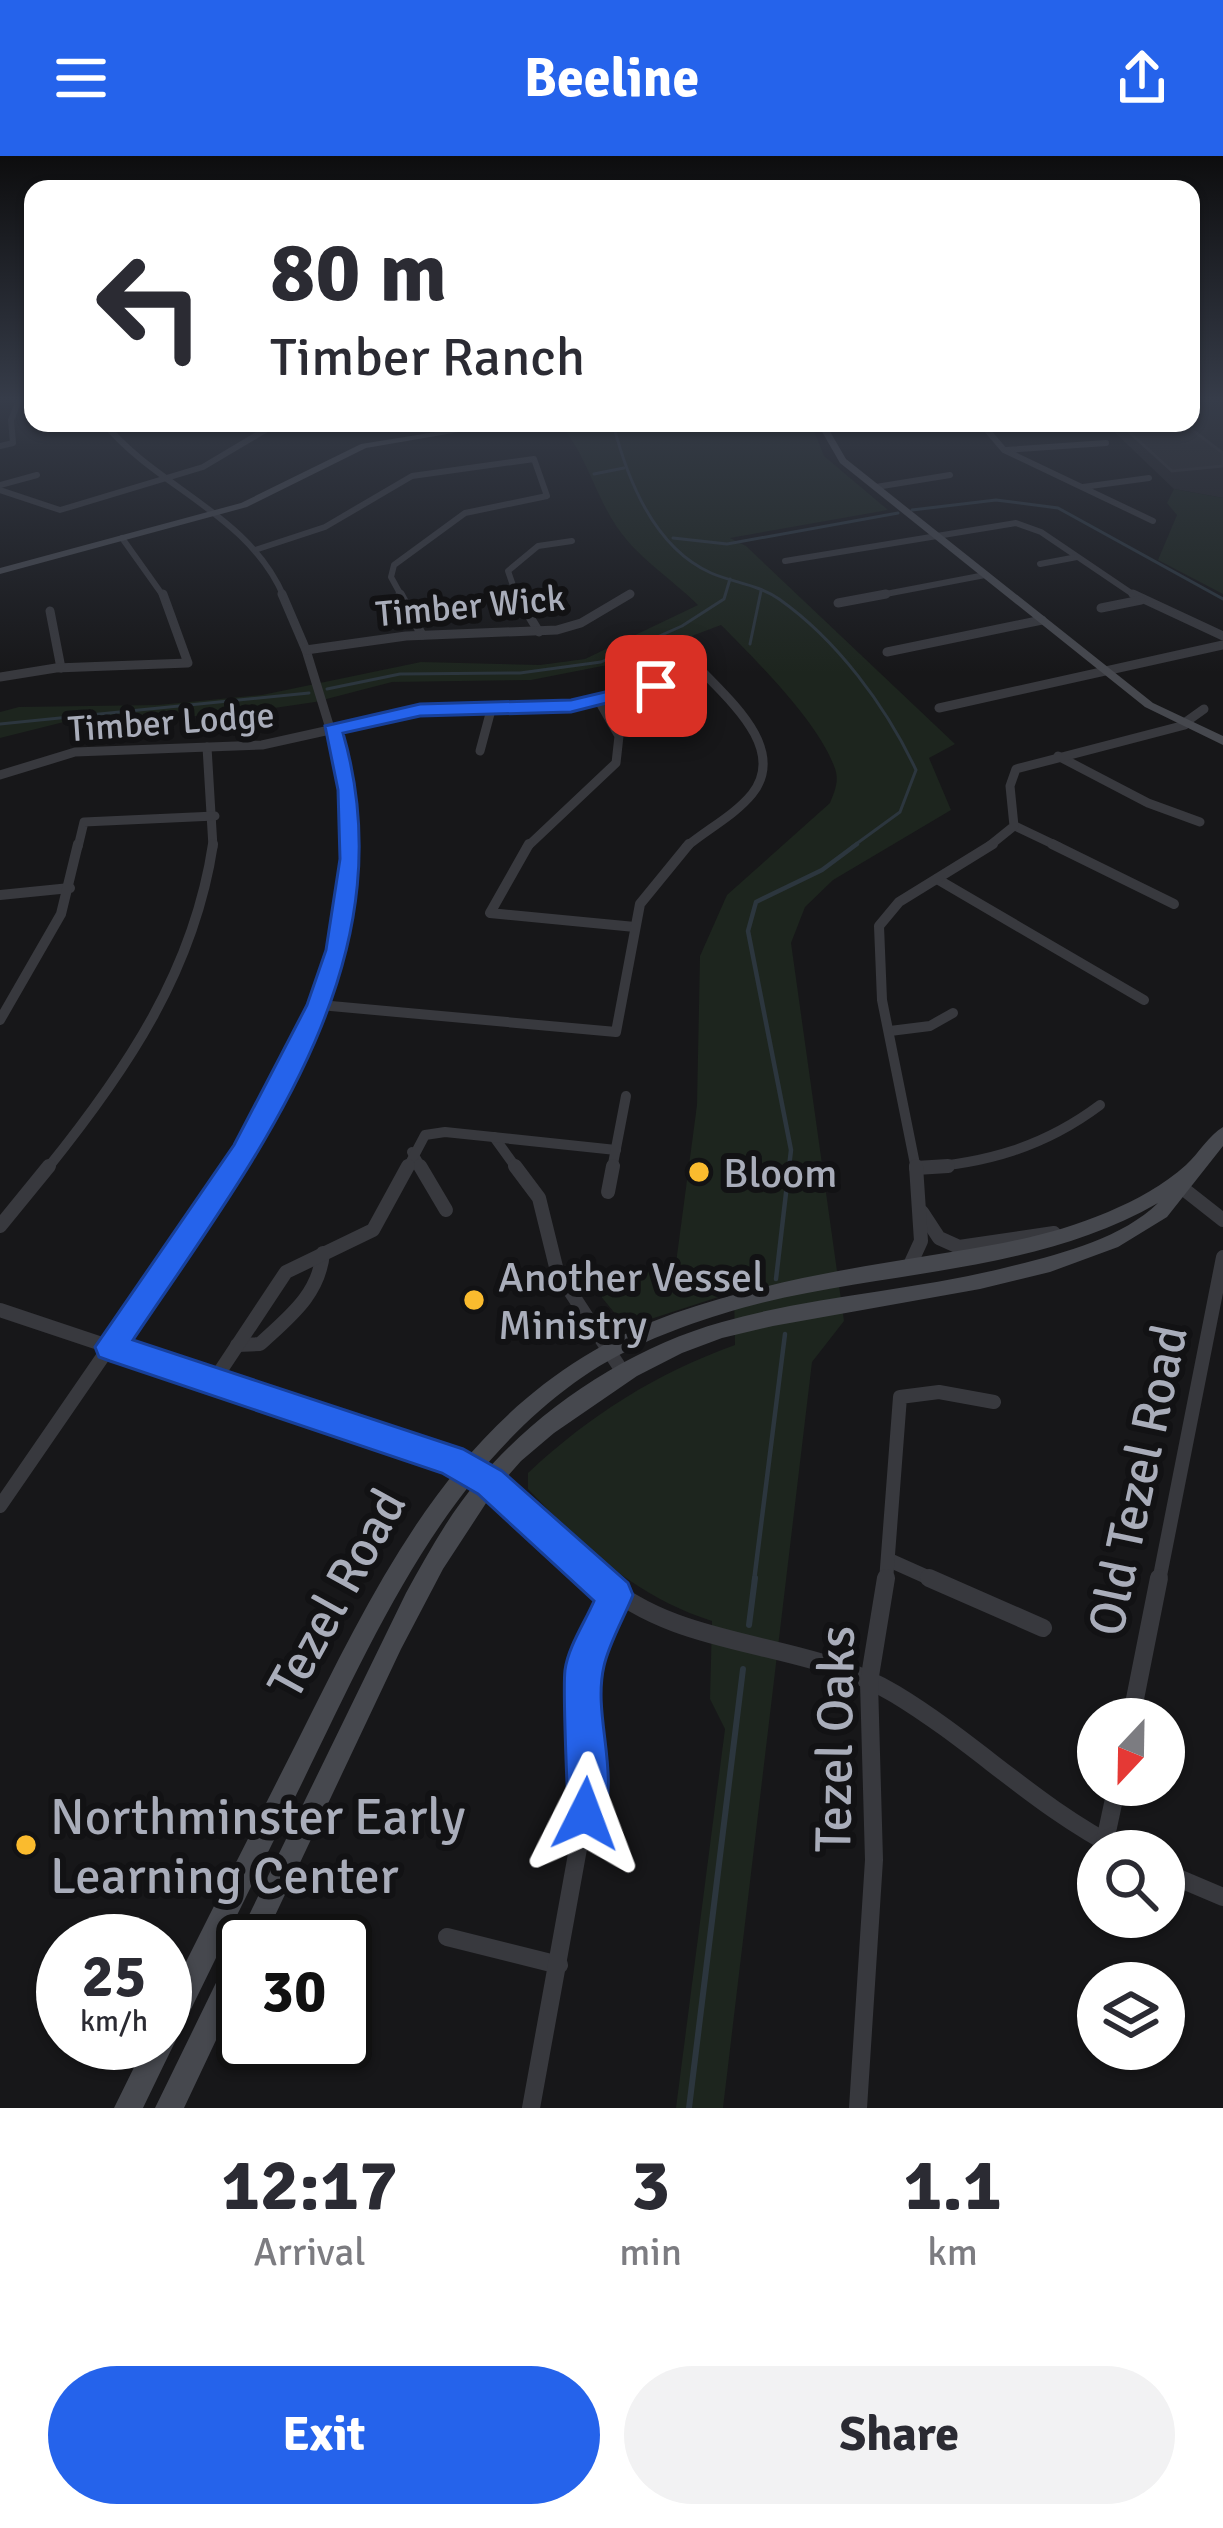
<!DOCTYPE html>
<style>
body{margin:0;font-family:Signika,sans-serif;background:#f2f2f3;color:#2b2b33;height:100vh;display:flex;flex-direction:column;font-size:45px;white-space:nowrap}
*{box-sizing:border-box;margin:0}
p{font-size:39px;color:#7c7c81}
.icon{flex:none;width:66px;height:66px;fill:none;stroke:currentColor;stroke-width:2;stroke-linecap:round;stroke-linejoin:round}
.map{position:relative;height:1952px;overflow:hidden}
.panel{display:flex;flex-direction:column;background:#fff;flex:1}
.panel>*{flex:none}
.banner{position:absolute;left:24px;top:24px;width:1176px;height:252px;border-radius:24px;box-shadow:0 3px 9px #0004;background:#fff;color:#2b2b33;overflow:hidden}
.needle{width:78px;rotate:202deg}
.tools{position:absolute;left:1077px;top:1542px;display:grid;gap:24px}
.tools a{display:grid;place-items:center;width:108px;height:108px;border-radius:50%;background:#fff;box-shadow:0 3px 9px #0004;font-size:60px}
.speed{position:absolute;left:36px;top:1758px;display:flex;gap:24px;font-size:60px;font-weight:700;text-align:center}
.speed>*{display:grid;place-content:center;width:156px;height:156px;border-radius:50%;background:#fff;box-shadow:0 3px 9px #0004;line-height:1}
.speed small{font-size:30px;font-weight:400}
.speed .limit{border:6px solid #111;border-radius:18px;background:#fff;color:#111}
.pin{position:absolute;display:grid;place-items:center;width:102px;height:102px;color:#fff;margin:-51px;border-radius:24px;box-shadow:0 6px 18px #0006}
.me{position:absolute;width:132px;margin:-66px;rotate:3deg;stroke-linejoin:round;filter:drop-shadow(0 0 9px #0008)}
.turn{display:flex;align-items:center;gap:42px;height:252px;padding:0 48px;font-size:54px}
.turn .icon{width:156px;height:156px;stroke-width:2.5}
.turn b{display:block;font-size:84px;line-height:102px}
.eta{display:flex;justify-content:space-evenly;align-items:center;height:204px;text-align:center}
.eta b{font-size:72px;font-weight:700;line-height:84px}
.cta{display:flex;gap:24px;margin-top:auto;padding:24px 48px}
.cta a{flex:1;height:138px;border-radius:72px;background:#2563eb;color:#fff;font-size:48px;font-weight:700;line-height:138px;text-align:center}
.cta a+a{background:#f2f2f3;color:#2b2b33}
header{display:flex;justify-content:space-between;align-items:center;height:156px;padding:0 48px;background:#2563eb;color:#fff;font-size:54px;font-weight:700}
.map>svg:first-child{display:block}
.built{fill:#232326}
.green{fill:#1d251e}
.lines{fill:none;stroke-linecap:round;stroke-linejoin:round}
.stream-far2{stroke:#2c363e;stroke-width:3}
.stream-far1{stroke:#2c363e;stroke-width:4.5}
.stream{stroke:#2c363e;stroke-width:6}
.building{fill:#2a2a2d;stroke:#313135;stroke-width:3}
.street-far4{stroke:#38393e;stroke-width:6}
.street-far3{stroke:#38393e;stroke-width:9}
.street-far2{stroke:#38393e;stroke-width:10}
.street-far1{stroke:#38393e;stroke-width:14}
.street{stroke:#38393e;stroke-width:18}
.secondary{fill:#46484e;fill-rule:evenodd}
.route{fill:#2563eb;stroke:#184099;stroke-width:3}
.poi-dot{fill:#fabb2e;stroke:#121214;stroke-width:4.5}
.labels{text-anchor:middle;stroke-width:12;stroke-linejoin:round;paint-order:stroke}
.far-street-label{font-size:36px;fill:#a9adba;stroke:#121214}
.poi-label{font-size:42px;fill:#a9adba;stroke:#121214;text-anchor:start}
.near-street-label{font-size:51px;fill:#a9adba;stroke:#121214}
.near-poi-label{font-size:51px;fill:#a9adba;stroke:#121214;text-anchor:start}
</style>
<header><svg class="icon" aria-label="menu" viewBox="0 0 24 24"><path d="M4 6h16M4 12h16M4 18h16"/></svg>Beeline<svg class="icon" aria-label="share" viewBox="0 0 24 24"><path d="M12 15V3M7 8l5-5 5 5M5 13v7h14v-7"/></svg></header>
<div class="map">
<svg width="1223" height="1952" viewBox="0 0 1223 1952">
<rect width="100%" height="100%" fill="#171719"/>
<polygon class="built" points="1191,244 1223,244 1223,342 1174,333 1105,267 1191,267"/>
<g class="green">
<path d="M559 267H811L824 300 888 354 730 382 746 390 955 588 929 602 951 654 833 724 805 751 791 787 844 1165 812 1206 723 1952H676L725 1573 710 1543 712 1465C634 1440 584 1391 528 1333V1317C590 1259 655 1218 735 1189L734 1136 626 1171 595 1133 676 1107 697 949 700 800 727 739 830 647C835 634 840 624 834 610 818 566 755 503 721 469L623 506 531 524 392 526 315 546 228 559 72 564 0 582V556L19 551 158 549 262 539 421 506 540 509 585 503 698 449C670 421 635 401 613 365 593 332 585 297 559 267Z"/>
<polygon points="1174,333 1223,342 1223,438 1158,404 1177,359 1167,347"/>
</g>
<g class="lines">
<g class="stream-far2">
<path d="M613 267C627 323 653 391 711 417 734 427 757 428 779 443 837 484 886 550 916 614L900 656 852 691"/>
<polyline points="594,318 624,312"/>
<polyline points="912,354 996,344 1058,352 1223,443"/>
<polyline points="673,382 727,388 898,357"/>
<polyline points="750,488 761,435"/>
<polyline points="327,533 400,518 520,517 601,506 682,470 724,443 730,423"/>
<polyline points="0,568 309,537"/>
</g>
<g class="stream-far1">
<polyline points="776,1123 791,994 748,775 756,746 822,714 857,688"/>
<polyline points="754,1425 785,1178"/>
</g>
<g class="stream">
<polyline points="749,1469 755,1422"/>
<polyline points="689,1952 743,1513"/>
</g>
</g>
<polygon class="building" points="1187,270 1223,297 1223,310 1172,315 1128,275"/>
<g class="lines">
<g class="street-far4">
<path d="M104 267C157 332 249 358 284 441"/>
<polyline points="981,267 1004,294 1153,365"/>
<polyline points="0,290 13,287 11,264 19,244"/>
<polyline points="1006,294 1106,287"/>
<polyline points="0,329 37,319"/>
<polyline points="876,331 950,319"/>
<polyline points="1083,331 1149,322"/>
<polyline points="0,334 60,354 203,311 277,267"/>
<polyline points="122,382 164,441"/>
<polyline points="255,394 325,371 412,320 534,303 547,340 465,357 394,409 391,421 402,441"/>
<polyline points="785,405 1016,367 1041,376 1137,441"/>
<polyline points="1040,408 1077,401"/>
<polyline points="517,441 508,415 538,390 572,385"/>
<polyline points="625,441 630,438"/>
<polyline points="870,441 985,419"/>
</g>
<g class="street-far3">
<polyline points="282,438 306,494 349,634 349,691"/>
<polyline points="400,438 422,479"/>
<polyline points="516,438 539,476"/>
<polyline points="1133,438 1223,480"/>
<polyline points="838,447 886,438"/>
<polyline points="1101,452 1141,444"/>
<polyline points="50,455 61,512"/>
<polyline points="306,494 406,480 557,474 581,467 630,438"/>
<polyline points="887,496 1042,464"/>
<polyline points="0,521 56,512 188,507 163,438"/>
<polyline points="939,552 1223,489"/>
<polyline points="1183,568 1204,553"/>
<polyline points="207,591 213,691"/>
<polyline points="480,595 491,554"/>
<polyline points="1058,600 1148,647 1200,666"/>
<path d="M0 619 75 596 262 589 420 554 571 550 628 538 699 512C728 543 788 593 752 638 735 659 706 674 686 691"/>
<polyline points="1015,670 1059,691"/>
<polyline points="78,691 84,666 215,660"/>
<polyline points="527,691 616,607 619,580 599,545"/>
<polyline points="988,691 1014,670 1010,630 1016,613 1185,569"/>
</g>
<g class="street-far2">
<polyline points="529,688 490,757 635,771"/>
<polyline points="1052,688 1174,748"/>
<polyline points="937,723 1144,844"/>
<polyline points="0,739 70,732"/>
<polyline points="320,849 616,876 640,748 689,688"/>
<polyline points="0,864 61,758 78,688"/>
<polyline points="890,875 930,870 953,857"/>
<polyline points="494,981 517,1013"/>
<polyline points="412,996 422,1013"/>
<path d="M916 1012C985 1008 1044 991 1100 949"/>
<path d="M47 1013C126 915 194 815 213 688"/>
<path d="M233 1013C294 912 349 809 349 688"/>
<polyline points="407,1013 425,979 445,976 616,994"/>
<polyline points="612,1013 626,940"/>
<polyline points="916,1013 882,844 879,770 899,746 993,688"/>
</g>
<g class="street-far1">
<polyline points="420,1010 446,1054"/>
<polyline points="515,1010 539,1042 557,1115 624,1218"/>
<polyline points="916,1012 948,1010"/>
<polyline points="1176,1027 1223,1064"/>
<polyline points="608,1036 613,1010"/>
<polyline points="922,1056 939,1082 959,1091 1054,1077"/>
<polyline points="0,1070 49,1010"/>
<polyline points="910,1109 921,1085 916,1010"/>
<polyline points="0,1154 451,1305 490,1326 602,1425"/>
<path d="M237 1189 260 1188C289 1161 319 1139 323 1097"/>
<polyline points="213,1226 286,1116 373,1074 408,1010"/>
<polyline points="0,1350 234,1010"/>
<polyline points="889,1404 936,1425"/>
<polyline points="886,1425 900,1241 939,1236 994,1246"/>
<polyline points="1159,1425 1223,1101"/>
</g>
<g class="street">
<path d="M598 1422C683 1497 801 1481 895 1538 976 1587 1036 1651 1123 1695"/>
<polyline points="929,1422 1043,1472"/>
<polyline points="1131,1563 1159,1422"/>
<polyline points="1105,1685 1117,1629"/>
<polyline points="1164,1716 1223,1741"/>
<polyline points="447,1781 559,1809"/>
<polyline points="531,1952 589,1632 584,1512 615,1439"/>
<polyline points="858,1952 874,1704 869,1526 886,1422"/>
</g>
<g class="secondary">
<polygon points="492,267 512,267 366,292 247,351 0,418 0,412 241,347 361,288"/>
<polygon points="817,267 825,267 846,303 1153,547 1223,580 1223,589 1145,551 840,307"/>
<path d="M1223 971V990L1167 1061 1118 1091 1050 1116 980 1133 773 1170 722 1182 682 1197 637 1220 554 1277 521 1305 492 1338 443 1413 401 1493 263 1785H243V1827L184 1952H155L406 1437C428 1397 450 1357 480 1322 541 1250 632 1191 722 1166 813 1140 909 1135 1000 1113 1052 1100 1119 1085 1158 1047 1026 1123 865 1113 722 1158 670 1174 618 1195 574 1227 440 1325 373 1482 302 1627 249 1735 195 1844 143 1952H114L146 1887H165V1848C208 1761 252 1675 296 1588 387 1406 469 1231 675 1157 747 1132 821 1117 896 1105 968 1093 1040 1085 1108 1056 1136 1044 1164 1029 1186 1009 1199 997 1209 979 1223 971Z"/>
</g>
</g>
<linearGradient id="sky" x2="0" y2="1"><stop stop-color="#0d0d0e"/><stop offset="0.47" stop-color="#363c49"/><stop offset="1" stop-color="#363c49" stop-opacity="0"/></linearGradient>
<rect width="1223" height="517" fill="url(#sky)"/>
<path class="route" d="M656 524 662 526V533L571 556 420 560 343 577C410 809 255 1002 133 1184L463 1293 502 1315 628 1427 633 1439C624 1462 609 1487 604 1510 592 1561 622 1619 600 1672L585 1678 571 1672C567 1663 563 1530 565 1514 568 1491 585 1466 594 1445L478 1338 442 1317 110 1205 99 1201 95 1191 234 989 307 849 326 794 340 703 338 634 325 570 420 548 571 544Z"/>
<g class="poi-dot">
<circle cx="699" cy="1016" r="12"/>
<circle cx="474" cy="1144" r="12"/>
<circle cx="26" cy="1689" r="12"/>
</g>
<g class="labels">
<g class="far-street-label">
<text transform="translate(470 449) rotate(-5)" y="13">Timber Wick</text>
<text transform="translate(171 565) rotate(-4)" y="13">Timber Lodge</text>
</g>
<g class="poi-label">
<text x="723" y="1031">Bloom</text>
<text x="498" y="1135">Another Vessel<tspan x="498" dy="48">Ministry</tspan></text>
</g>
<g class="near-street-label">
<text transform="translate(1137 1324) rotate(-78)" y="18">Old Tezel Road</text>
<text transform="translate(336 1437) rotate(-61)" y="18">Tezel Road</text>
<text transform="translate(834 1583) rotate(-89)" y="18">Tezel Oaks</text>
</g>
<g class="near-poi-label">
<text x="50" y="1678">Northminster Early<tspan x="50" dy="59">Learning Center</tspan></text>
</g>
</g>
</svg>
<div class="tools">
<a><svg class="needle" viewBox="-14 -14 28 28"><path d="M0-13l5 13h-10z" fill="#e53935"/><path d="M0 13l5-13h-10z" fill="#7c7c81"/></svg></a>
<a><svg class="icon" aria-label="search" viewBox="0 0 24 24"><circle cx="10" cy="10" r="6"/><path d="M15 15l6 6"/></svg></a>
<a><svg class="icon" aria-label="layers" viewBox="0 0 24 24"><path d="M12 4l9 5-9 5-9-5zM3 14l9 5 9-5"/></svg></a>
</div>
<div class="speed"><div>25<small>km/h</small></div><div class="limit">30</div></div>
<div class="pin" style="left:656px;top:530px;background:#d93025"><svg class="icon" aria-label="arrive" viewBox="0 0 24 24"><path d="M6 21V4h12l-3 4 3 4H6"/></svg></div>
<svg class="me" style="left:585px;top:1658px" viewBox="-20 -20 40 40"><path d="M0-17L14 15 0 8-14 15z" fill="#2563eb" stroke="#fff" stroke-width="4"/></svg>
<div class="banner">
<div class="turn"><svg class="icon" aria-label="left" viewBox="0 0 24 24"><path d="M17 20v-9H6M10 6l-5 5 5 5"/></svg><div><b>80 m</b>Timber Ranch</div></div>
</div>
</div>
<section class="panel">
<div class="eta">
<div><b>12:17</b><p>Arrival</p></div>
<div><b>3</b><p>min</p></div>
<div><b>1.1</b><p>km</p></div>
</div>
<div class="cta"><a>Exit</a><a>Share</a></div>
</section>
